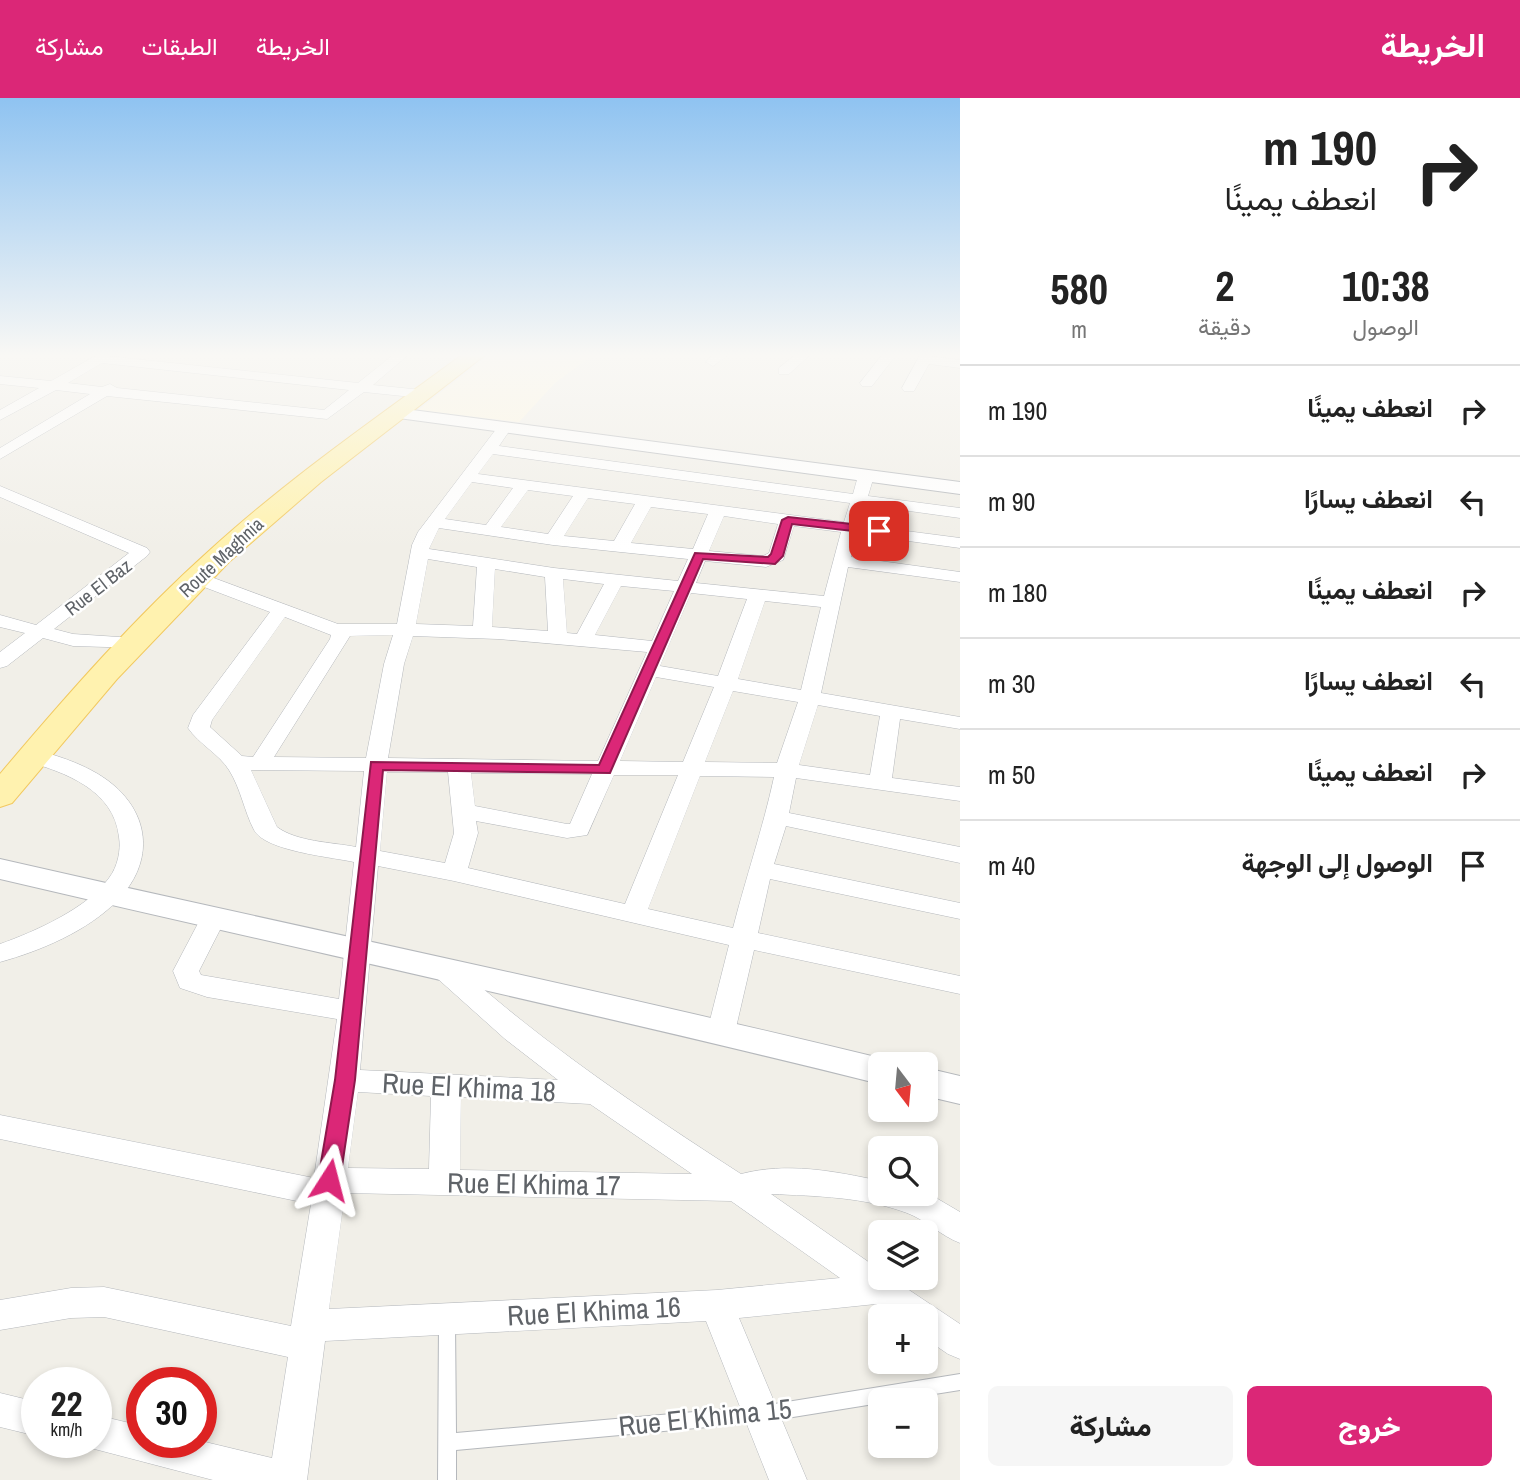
<!DOCTYPE html>
<html lang="ar">
<meta charset="utf-8">
<style>
body{margin:0;font-family:"Archivo Narrow",Vazirmatn,sans-serif;background:#f6f6f6;color:#222;direction:rtl;height:100vh;display:flex;flex-direction:column;font-size:26px;white-space:nowrap}
*{box-sizing:border-box;margin:0}
p{font-size:23px;color:#767676}
.icon{flex:none;width:38px;height:38px;fill:none;stroke:currentColor;stroke-width:2;stroke-linecap:round;stroke-linejoin:round}
.map{position:relative;flex:1;overflow:hidden;direction:ltr}
.details{display:flex;flex-direction:column;background:#fff;width:560px}
.details>*{flex:none}
.top-card{background:#fff;color:#222;overflow:hidden}
.needle{width:46px;rotate:164deg}
.fabs{position:absolute;left:868px;top:954px;display:grid;gap:14px}
.fabs a{display:grid;place-items:center;width:70px;height:70px;border-radius:10px;background:#fff;box-shadow:0 4px 10px #0003;font-size:35px}
.speed{position:absolute;left:21px;top:1269px;display:flex;gap:14px;font-size:35px;font-weight:700;text-align:center}
.speed>*{display:grid;place-content:center;width:91px;height:91px;border-radius:50%;background:#fff;box-shadow:0 4px 10px #0003;line-height:1}
.speed small{font-size:18px;font-weight:400}
.speed .limit{border:10px solid #d22;background:#fff;color:#111}
.pin{position:absolute;display:grid;place-items:center;width:60px;height:60px;color:#fff;margin:-30px;border-radius:14px;box-shadow:0 4px 10px #0006}
.me{position:absolute;width:77px;margin:-38px;rotate:9deg;stroke-linejoin:round;filter:drop-shadow(0 0 5px #0008)}
.turn{display:flex;align-items:center;gap:24px;height:147px;padding:0 28px;font-size:32px}
.turn .icon{width:91px;height:91px;stroke-width:2.5}
.turn b{display:block;font-size:49px;line-height:60px}
.eta{display:flex;justify-content:space-evenly;align-items:center;height:119px;text-align:center}
.eta b{font-size:42px;font-weight:800;line-height:49px}
.button{display:flex;gap:14px;margin-top:auto;padding:14px 28px}
.button a{flex:1;height:80px;border-radius:10px;background:#db2777;color:#fff;font-size:28px;font-weight:800;line-height:80px;text-align:center}
.button a+a{background:#f6f6f6;color:#222}
ul{padding:0;list-style:none}
li{display:flex;align-items:center;gap:21px;height:91px;padding:0 28px;border-top:2px solid #e0e0e0}
li div{flex:1}
li b{display:block;font-size:26px}
li em{font-style:normal}
header{display:flex;align-items:center;gap:42px;box-sizing:border-box;height:98px;padding:0 35px;background:#db2777;color:#fff}
header strong{font-size:33px}
nav{display:flex;gap:38px;margin-inline-start:auto;font-size:24px}
main{display:flex;flex:1;min-height:0}
.map>svg:first-child{display:block}
.commercial{fill:#fef7e0}
.lines{fill:none;stroke-linecap:round;stroke-linejoin:round}
.service-casing{stroke:#b5b8bc;stroke-width:2}
.minor-casing{stroke:#b5b8bc;stroke-width:1}
.tertiary-casing{stroke:#b5b8bc;stroke-width:2}
.primary-casing{stroke:#f2c960;stroke-width:2}
.service{fill:#fff;fill-rule:evenodd}
.minor{fill:#fff;fill-rule:evenodd}
.tertiary{fill:#fff;fill-rule:evenodd}
.primary{fill:#fff2af;fill-rule:evenodd}
.route{fill:#db2777;stroke:#8e194d;stroke-width:2}
.labels{text-anchor:middle;stroke-width:5;stroke-linejoin:round;paint-order:stroke}
.far-street-label{font-size:19px;fill:#5f6368;stroke:#fff}
.near-street-label{font-size:28px;fill:#5f6368;stroke:#fff}
</style>
<header>
<strong>الخريطة</strong>
<nav><a>الخريطة</a><a>الطبقات</a><a>مشاركة</a></nav>
</header>
<main>
<section class="details">
<div class="top-card">
<div class="turn"><svg class="icon" aria-label="right" viewBox="0 0 24 24"><path d="M7 20v-9h11M14 6l5 5-5 5"/></svg><div><b>190 m</b>انعطف يمينًا</div></div>
</div>
<div class="eta">
<div><b>10:38</b><p>الوصول</p></div>
<div><b>2</b><p>دقيقة</p></div>
<div><b>580</b><p>m</p></div>
</div>
<ul>
<li><svg class="icon" aria-label="right" viewBox="0 0 24 24"><path d="M7 20v-9h11M14 6l5 5-5 5"/></svg><div><b>انعطف يمينًا</b></div><em>190 m</em></li>
<li><svg class="icon" aria-label="left" viewBox="0 0 24 24"><path d="M17 20v-9H6M10 6l-5 5 5 5"/></svg><div><b>انعطف يسارًا</b></div><em>90 m</em></li>
<li><svg class="icon" aria-label="right" viewBox="0 0 24 24"><path d="M7 20v-9h11M14 6l5 5-5 5"/></svg><div><b>انعطف يمينًا</b></div><em>180 m</em></li>
<li><svg class="icon" aria-label="left" viewBox="0 0 24 24"><path d="M17 20v-9H6M10 6l-5 5 5 5"/></svg><div><b>انعطف يسارًا</b></div><em>30 m</em></li>
<li><svg class="icon" aria-label="right" viewBox="0 0 24 24"><path d="M7 20v-9h11M14 6l5 5-5 5"/></svg><div><b>انعطف يمينًا</b></div><em>50 m</em></li>
<li><svg class="icon" aria-label="arrive" viewBox="0 0 24 24"><path d="M6 21V4h12l-3 4 3 4H6"/></svg><div><b>الوصول إلى الوجهة</b></div><em>40 m</em></li>
</ul>
<div class="button"><a>خروج</a><a>مشاركة</a></div>
</section>
<div class="map">
<svg width="960" height="1382" viewBox="0 0 960 1382">
<rect width="100%" height="100%" fill="#f1efe8"/>
<polygon class="commercial" points="489,257 593,257 555,285 519,324 418,312"/>
<g class="lines">
<g class="service-casing">
<polygon id="service" points="447,1217 453,1219 455,1224 456,1335 762,1308 960,1276 960,1292 897,1302 880,1302 880,1305 762,1324 456,1352 456,1382 438,1382 439,1224 441,1219"/>
</g>
<g class="minor-casing">
<g id="minor">
<path d="M97 257 358 285 393 257H408L373 287 422 292 429 296 422 300 364 294 327 321 107 298 0 361V350L90 296 56 292 0 322V312L39 290 0 286V278L51 283ZM102 265 349 292 324 312 117 290 110 286 102 289 68 285Z"/>
<polygon points="713,257 728,257 713,268 706,264"/>
<polygon points="795,257 810,257 789,276 779,276 779,270"/>
<polygon points="882,257 896,257 872,288 862,288 860,285"/>
<polygon points="920,257 960,262 960,270 929,266 914,293 904,293 902,290"/>
<path d="M505 325 512 329 499 348 853 396 858 378 866 373 874 378 868 398 960 410V420L866 407 860 427 960 440V450L857 436 851 459 960 474V484L848 469 821 595 960 619V631L900 621 892 680 960 689V703L796 680 789 715 960 749V765L786 728 774 766 960 805V821L770 781 758 835 960 878V896L754 852 735 934 731 941 721 944 711 941 707 934 729 847 454 783 378 768 360 972 558 982 505 941 438 881 434 874 438 867 447 865 456 867C545 947 642 1012 741 1076 786 1064 835 1073 880 1083V1096L926 1094 960 1114V1145C941 1138 926 1122 907 1115 865 1099 816 1098 771 1096L880 1172V1180H891L960 1226V1261L948 1256 926 1241V1218H892L876 1206 739 1220 807 1382H769L706 1223 325 1243 307 1382H213L83 1348 81 1344H96V1317L142 1328V1344L201 1343 272 1360 288 1259 104 1219 71 1220 0 1232V1202L71 1190 104 1189 291 1228 311 1106 0 1041V1017L314 1080 337 921 207 899 180 890 173 873 204 814 213 812 222 814 226 820 199 873 201 877 339 901 354 764C331 759 265 753 254 732 244 713 241 691 229 672 219 656 199 646 188 630L193 617 270 514 191 484 188 480 191 476H203L338 526H397L412 447 418 434 500 326ZM493 356 850 405 844 424 478 376ZM472 384 513 390 486 427 445 421ZM528 392 573 398 548 436 501 429ZM588 400 635 406 614 443 564 438ZM651 409 708 416 693 451 631 445ZM724 418 778 426 769 455 763 458 709 453ZM794 428 841 434 824 498 696 485 705 463 766 469 783 462ZM439 430 553 447 688 461 678 483 554 470 429 451ZM428 461 477 469 473 528 416 526ZM495 471 545 479 548 533 492 529ZM563 481 604 486 577 536 567 535ZM621 488 674 493 652 543 595 537ZM691 495 747 501 718 578 660 568ZM765 503 821 509 801 592 738 581ZM285 519 331 537 330 541 253 659 242 658 210 629 212 622ZM393 537 384 566 366 660 274 659 350 538ZM413 538 498 541 647 554 598 663 388 660 404 566ZM656 579 714 589 683 664 620 663ZM733 593 798 604 777 665 705 664ZM818 607 880 618 870 677 799 667ZM251 672 364 673 356 749C331 744 297 744 277 729ZM387 674H448L454 735 445 765 380 753ZM471 675 592 676 570 726H567L475 708ZM614 677H678L625 806 468 770 478 735 476 723 567 740 587 737ZM700 678 774 679C763 730 746 779 733 830L648 811ZM358 994 431 998 429 1071 348 1070ZM461 999 590 1006 692 1076 460 1072ZM345 1095 731 1103 840 1180 717 1192 329 1211Z"/>
<polygon points="0,388 147,450 150,454 147,458 54,531 73,536 134,540 141,542 144,546 141,550 73,548 43,540 7,568 0,570 0,554 25,535 0,529 0,517 36,527 129,455 0,399"/>
<path d="M33 651C55 657 78 664 98 676 148 706 159 759 118 802 88 833 40 853 0 864V846C34 834 88 810 109 780 118 768 121 752 119 739 114 692 65 674 25 663L22 658 25 653Z"/>
<polygon points="0,1295 37,1304 37,1338 0,1329"/>
</g>
</g>
<g class="tertiary-casing">
<g id="tertiary">
<polygon points="397,310 960,384 960,396 391,319 388,315 391,311"/>
<path d="M0 761C293 828 588 889 880 960L894 966H880V986C588 913 293 850 0 781Z"/>
<polygon points="926,970 960,978 960,1006 926,998"/>
</g>
</g>
<g class="primary-casing">
<path id="primary" d="M462 257H485L321 384 229 464 117 581 12 705 0 709V676C66 598 134 520 210 452 289 380 376 320 462 257Z"/>
</g>
<use href="#service" class="service"/>
<use href="#minor" class="minor"/>
<use href="#tertiary" class="tertiary"/>
<use href="#primary" class="primary"/>
</g>
<linearGradient id="sky" x2="0" y2="1"><stop stop-color="#8fc3f1"/><stop offset="0.57" stop-color="#f9f8f5"/><stop offset="1" stop-color="#f9f8f5" stop-opacity="0"/></linearGradient>
<rect width="960" height="451" fill="url(#sky)"/>
<polygon class="route" points="788,419 879,429 885,433 879,436 792,426 783,458 775,466 703,461 610,675 383,672 355,982 340,1082 337,1088 329,1091 321,1088 318,1082 335,982 371,664 599,667 695,455 768,459 771,456 782,422"/>
<g class="labels">
<g class="far-street-label">
<text transform="translate(221 459) rotate(-43)" y="7">Route Maghnia</text>
<text transform="translate(98 489) rotate(-38)" y="7">Rue El Baz</text>
</g>
<g class="near-street-label">
<text transform="translate(469 989) rotate(3)" y="10">Rue El Khima 18</text>
<text transform="translate(534 1086) rotate(1)" y="10">Rue El Khima 17</text>
<text transform="translate(594 1213) rotate(-3)" y="10">Rue El Khima 16</text>
<text transform="translate(705 1319) rotate(-6)" y="10">Rue El Khima 15</text>
</g>
</g>
</svg>
<div class="fabs">
<a><svg class="needle" viewBox="-14 -14 28 28"><path d="M0-13l5 13h-10z" fill="#e53935"/><path d="M0 13l5-13h-10z" fill="#767676"/></svg></a>
<a><svg class="icon" aria-label="search" viewBox="0 0 24 24"><circle cx="10" cy="10" r="6"/><path d="M15 15l6 6"/></svg></a>
<a><svg class="icon" aria-label="layers" viewBox="0 0 24 24"><path d="M12 4l9 5-9 5-9-5zM3 14l9 5 9-5"/></svg></a>
<a>+</a>
<a>−</a>
</div>
<div class="speed"><div>22<small>km/h</small></div><div class="limit">30</div></div>
<div class="pin" style="left:879px;top:433px;background:#d93025"><svg class="icon" aria-label="arrive" viewBox="0 0 24 24"><path d="M6 21V4h12l-3 4 3 4H6"/></svg></div>
<svg class="me" style="left:329px;top:1082px" viewBox="-20 -20 40 40"><path d="M0-17L14 15 0 8-14 15z" fill="#db2777" stroke="#fff" stroke-width="4"/></svg>
</div>
</main>
